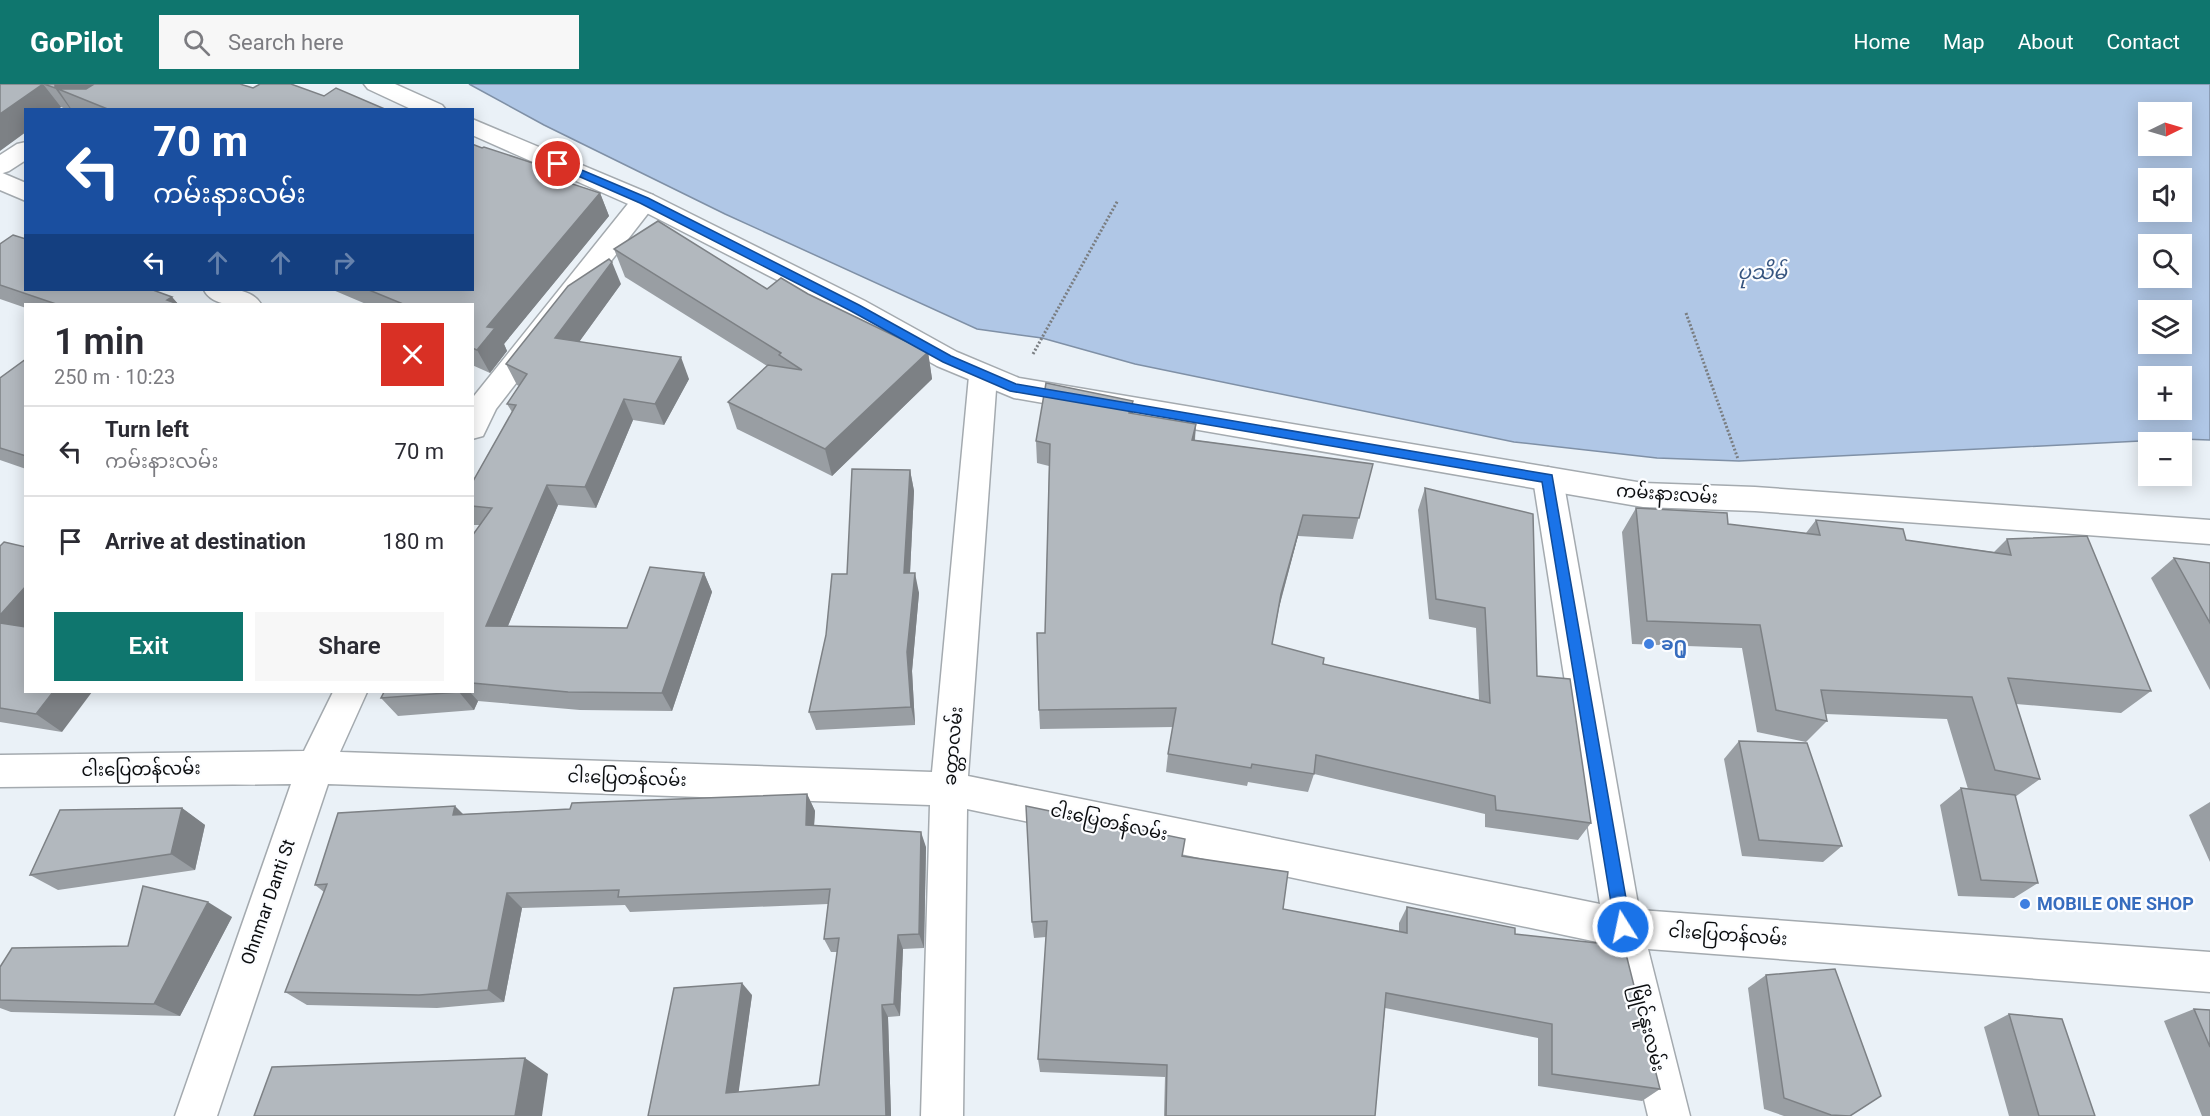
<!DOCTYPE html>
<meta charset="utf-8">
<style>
body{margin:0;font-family:Roboto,"Noto Sans Myanmar",sans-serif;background:#f7f7f7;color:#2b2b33;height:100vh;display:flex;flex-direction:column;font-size:22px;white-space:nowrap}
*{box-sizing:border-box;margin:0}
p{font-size:20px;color:#7c7c81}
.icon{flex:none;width:33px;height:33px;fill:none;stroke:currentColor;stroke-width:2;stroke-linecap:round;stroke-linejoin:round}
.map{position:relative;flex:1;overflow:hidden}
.panel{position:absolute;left:24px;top:219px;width:450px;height:390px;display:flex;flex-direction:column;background:#fff;border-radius:0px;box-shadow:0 3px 15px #0003}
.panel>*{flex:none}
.banner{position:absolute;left:24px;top:24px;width:450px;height:183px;border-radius:0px;box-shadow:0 3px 15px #0003;background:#1a4fa0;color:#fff;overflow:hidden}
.needle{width:39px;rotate:85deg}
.buttons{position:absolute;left:2138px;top:18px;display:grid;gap:12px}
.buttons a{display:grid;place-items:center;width:54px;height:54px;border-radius:0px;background:#fff;box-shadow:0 3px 15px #0003;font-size:30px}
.pin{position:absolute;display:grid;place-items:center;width:51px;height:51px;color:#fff;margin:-26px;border:3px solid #fff;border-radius:50%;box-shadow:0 2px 6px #0007}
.me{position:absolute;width:66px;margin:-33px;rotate:350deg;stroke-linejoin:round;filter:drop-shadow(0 0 4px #0008)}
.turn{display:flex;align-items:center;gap:21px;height:126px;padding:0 30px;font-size:27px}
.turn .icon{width:78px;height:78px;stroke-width:2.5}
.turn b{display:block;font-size:42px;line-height:51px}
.lanes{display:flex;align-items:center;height:57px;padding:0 30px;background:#0003;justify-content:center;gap:30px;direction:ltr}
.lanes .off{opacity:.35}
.round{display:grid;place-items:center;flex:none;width:63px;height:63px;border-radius:0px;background:#f7f7f7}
.headline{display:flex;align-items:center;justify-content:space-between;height:102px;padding:0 30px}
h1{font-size:36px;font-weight:600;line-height:45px}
.primary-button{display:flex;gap:12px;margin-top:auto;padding:12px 30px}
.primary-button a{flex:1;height:69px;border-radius:0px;background:#0f766e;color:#fff;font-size:24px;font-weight:600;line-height:69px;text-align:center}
.primary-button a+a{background:#f7f7f7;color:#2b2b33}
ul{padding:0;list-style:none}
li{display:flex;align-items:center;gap:18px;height:90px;padding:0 30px;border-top:2px solid #e1e1e2}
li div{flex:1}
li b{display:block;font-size:22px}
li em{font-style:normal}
header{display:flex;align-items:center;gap:36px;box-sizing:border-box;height:84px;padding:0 30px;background:#0f766e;color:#fff}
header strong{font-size:28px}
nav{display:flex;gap:33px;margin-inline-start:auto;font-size:21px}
.search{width:420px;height:54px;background:#f7f7f7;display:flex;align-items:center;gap:15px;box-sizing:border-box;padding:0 21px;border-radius:0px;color:#7c7c81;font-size:22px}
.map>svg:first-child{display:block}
.water{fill:#b0c7e6;stroke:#7f90a6;stroke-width:1.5;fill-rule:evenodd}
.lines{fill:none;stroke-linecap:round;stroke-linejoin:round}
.minor-casing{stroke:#a4aaaf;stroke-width:3}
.tertiary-casing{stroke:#a4aaaf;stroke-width:3}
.path{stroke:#7a7e82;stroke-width:3;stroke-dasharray:2 2;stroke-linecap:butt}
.minor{fill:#fff;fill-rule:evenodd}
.tertiary{fill:#fff;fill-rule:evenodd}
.wall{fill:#999ea3}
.shaded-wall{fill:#7d8185}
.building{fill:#b2b8be;stroke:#7d8185;stroke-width:1.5}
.route{fill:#1a73e8;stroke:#114b97;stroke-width:1.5}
.shop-dot{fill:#3f7fe0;stroke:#fcfdff;stroke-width:2}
.labels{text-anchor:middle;stroke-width:4.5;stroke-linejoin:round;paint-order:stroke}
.street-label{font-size:18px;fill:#0c0e10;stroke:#fcfdff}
.shop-label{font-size:18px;font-weight:bold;fill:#366cbe;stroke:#fcfdff;text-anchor:start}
.water-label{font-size:20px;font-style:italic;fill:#365580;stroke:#fcfdff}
</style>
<header>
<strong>GoPilot</strong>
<div class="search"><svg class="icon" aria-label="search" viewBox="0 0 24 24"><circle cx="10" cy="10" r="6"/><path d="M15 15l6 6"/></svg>Search here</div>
<nav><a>Home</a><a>Map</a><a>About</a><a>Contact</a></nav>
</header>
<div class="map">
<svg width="2210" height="1032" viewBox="0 0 2210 1032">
<rect width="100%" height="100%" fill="#eaf1f7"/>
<path class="water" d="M469 0H2210V356L2180 355 1739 377 1657 374 1514 358 1135 280 1042 254 977 245 725 130 544 41ZM2148 28H2181V62H2148ZM2148 94H2181V128H2148ZM2148 160H2181V194H2148ZM2148 226H2181V260H2148ZM2148 292H2181V326H2148Z"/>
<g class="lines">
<g class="minor-casing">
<g id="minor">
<polygon points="0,88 26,99 26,117 0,106"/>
<polygon points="644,109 653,111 657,117 653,123 496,325 483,352 472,355 474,312 635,111"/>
<path d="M204 206C223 206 249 201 261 220 243 222 213 224 204 206Z"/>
<polygon points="983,282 993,285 997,292 968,692 1600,820 1533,395 1537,387 1548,383 1559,387 1563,395 1639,826 2210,868 2210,908 1648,865 1690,1032 1648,1032 1607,860 967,725 963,1032 921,1032 930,721 328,700 217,1032 175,1032 291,700 0,703 0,671 304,667 333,608 367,608 340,668 932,688 969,292 973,285"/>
</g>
</g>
<g class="tertiary-casing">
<g id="tertiary">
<polygon points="364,0 395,0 442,21 446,26 413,26 368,5"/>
<polygon points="472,35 653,111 865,217 957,268 1019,294 1643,399 1755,403 2210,436 2210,460 1755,427 1643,423 1014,314 937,282 845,231 635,123 472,51"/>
<polygon points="26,58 26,76 9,87 0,90 0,71 17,60"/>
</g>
</g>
<g class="path">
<polyline points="1686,229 1738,375"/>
<polyline points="1033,270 1118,116"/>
</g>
<use href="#minor" class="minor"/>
<use href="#tertiary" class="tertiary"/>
</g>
<g class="wall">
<polygon points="0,0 240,0 253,4 324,12 387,26 68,26 61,23 57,26 26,26"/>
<polygon points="482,64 554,86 558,95 600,109 609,132 504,260 507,267 490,289 472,281 472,220 366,220 333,206 472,206"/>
<polygon points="0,160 26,206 172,213 178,220 26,220 26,224 0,215"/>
<polygon points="614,165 767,205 808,210 928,268 932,295 832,392 737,345 728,318 767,282 625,193"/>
<polygon points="621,200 579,258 689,295 664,341 633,336 596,424 558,421 508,542 627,544 704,489 712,508 672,627 580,626 478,617 474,626 398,632 381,614 384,608 472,608 472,452 480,441 474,441 472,438 472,399 512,328 507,320 519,302 517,301 506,280"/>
<polygon points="26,275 26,385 0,376 0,294"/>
<polygon points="1133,330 1196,340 1195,356 1373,380 1353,455 1298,452 1279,524 1272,560 1323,580 1479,616 1476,544 1429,535 1418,426 1425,404 1537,592 1591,739 1578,756 1485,743 1485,730 1314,690 1308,708 1248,698 1247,702 1166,688 1168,670 1173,643 1040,645 1039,626 1045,549 1049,382 1037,379 1036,357"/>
<polygon points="910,386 914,407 910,489 919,509 912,587 915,641 816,646 809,628 847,490"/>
<polygon points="1636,424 1728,440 1806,449 1816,436 1906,456 1994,468 2007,455 2151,607 2121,629 2016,620 2040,695 2015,713 2038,799 2014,814 1958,812 1940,721 1961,704 1968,705 1947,635 1826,630 1827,637 1806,658 1757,648 1742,564 1632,560 1622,448"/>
<polygon points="0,462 26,608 62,648 0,638"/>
<polygon points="2174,474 2210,479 2210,606 2151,494"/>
<polygon points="1739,657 1842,762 1823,778 1742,772 1724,675"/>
<polygon points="807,710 815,727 814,742 926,763 924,864 903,865 900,932 888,933 891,1032 648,1032 752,911 738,1008 819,1001 837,868 831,868 824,855 828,820 630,828 625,821 522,824 504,918 437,924 307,921 285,908 324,808 315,801 463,730 570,725"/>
<polygon points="2210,718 2210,778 2189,731"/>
<polygon points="182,724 205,741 195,786 58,806 30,791"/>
<polygon points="1183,772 1283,825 1399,847 1399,839 1407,823 1515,850 1660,1005 1642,1017 1538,1002 1538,954 1385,924 1375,1032 1164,1032 1165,993 1040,988 1038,975 1046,853 1034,854 1032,838"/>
<polygon points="232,833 180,932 11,928 0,924 0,883 128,862"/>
<polygon points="1766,891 1850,1032 1784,1032 1764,1025 1748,904"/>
<polygon points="2194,925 2210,926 2210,1032 2202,1032 2164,937"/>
<polygon points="2009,930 2095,1032 2009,1032 1984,943"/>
</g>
<g class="shaded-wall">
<polygon points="43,0 61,23 57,26 26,26 26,48 0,67 0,30"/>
<polygon points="57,0 104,0 84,15 58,5 72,26 71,26 55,4 55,1"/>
<polygon points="554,86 564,109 548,92"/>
<polygon points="600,109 609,132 504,260 507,267 490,289 477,266 487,243"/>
<polygon points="612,178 621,200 566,276 555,254"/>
<polygon points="172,213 178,220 167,216"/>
<polygon points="928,268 932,295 832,392 825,365"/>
<polygon points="681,273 689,295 664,341 655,320"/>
<polygon points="624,315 633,336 596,424 585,403"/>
<polygon points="1133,317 1133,339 1129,329"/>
<polygon points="1196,340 1194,362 1192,356"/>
<polygon points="910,386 914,407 909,509 904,489"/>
<polygon points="547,401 558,421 500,561 486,542"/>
<polygon points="1303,431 1298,452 1277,530 1281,510"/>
<polygon points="704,489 712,508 672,627 662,609"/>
<polygon points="915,489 919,509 912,587 915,641 911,623 907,568"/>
<polygon points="26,502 26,550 0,544 0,531"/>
<polygon points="53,608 92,608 62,648 36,630"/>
<polygon points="459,608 470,608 478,617 474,626"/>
<polygon points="807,710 815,727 813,757 806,741"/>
<polygon points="455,722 471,738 453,731"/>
<polygon points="182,724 205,741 195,786 171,770"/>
<polygon points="921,748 926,763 924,864 919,850"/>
<polygon points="507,809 522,824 504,918 488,906"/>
<polygon points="208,818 232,833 180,932 154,920"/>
<polygon points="898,851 903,865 900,932 894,920"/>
<polygon points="742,899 752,911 737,1020 726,1009"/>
<polygon points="882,921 888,933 891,1032 886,1032"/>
<polygon points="525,974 548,990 542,1032 515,1032"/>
</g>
<g class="building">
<polygon points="0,0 43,0 0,30"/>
<polygon points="44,0 57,0 55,1 55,4"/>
<polygon points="94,0 240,0 253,4 260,0 291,0 324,12 336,4 387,26 110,26 58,5 86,5"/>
<polygon points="472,60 482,64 484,63 554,86 548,92 600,109 487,243 495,244 477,266 472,264 472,220 403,220 369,206 472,206"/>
<polygon points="658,137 767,205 781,194 808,210 928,268 825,365 728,318 768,281 802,286 779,271 781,269 614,165"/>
<polygon points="13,151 26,155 26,206 153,206 172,213 167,216 178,220 56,220 0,201 0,160"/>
<polygon points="609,175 612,178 555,254 681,273 655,320 624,315 585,403 547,401 486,542 627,544 650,483 704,489 662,609 568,608 472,599 472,452 492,424 472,422 472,399 516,321 507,320 527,290 506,280 568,202"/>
<polygon points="26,275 26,372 0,364 0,294"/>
<polygon points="1046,299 1133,317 1129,329 1196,340 1192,356 1373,380 1359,434 1303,431 1281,510 1272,560 1324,574 1323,580 1490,619 1485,524 1436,515 1425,404 1533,430 1537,592 1570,595 1591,739 1496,726 1495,712 1316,671 1314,690 1252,680 1251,684 1168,670 1176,624 1039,626 1037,549 1045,549 1050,360 1036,357"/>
<polygon points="852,385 910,386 904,489 915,489 907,568 911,623 809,628 826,551 832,490 847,490"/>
<polygon points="1636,424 1727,429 1728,440 1820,451 1816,436 1903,445 1906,456 2011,471 2007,455 2087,452 2151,607 2008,594 2040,695 1995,686 1972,613 1821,606 1827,637 1776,626 1760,541 1647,537"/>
<polygon points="4,458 26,463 26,502 0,531 0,462"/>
<polygon points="2174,474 2210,479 2210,539"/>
<polygon points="0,539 26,543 26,608 53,608 36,630 0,624"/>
<polygon points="384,608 459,608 381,614"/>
<polygon points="1739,657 1807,659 1842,762 1759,756"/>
<polygon points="1961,704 2015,711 2038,799 1981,796"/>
<polygon points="807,710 806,741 921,748 919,850 898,851 894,920 882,921 886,1032 648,1032 674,904 742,899 726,1009 819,1001 839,854 824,855 830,805 618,813 619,806 507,809 488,906 419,911 285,908 327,800 315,801 338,729 455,722 453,731 570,725 572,719"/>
<polygon points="1026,722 1185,755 1182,772 1288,788 1283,825 1407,849 1407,823 1515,844 1515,850 1624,862 1660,1005 1552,990 1552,940 1386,909 1375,1032 1166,1032 1167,981 1038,975 1047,837 1032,838"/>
<polygon points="182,724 171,770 30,791 60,726"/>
<polygon points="143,802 208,818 154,920 0,916 0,883 12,864 128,862"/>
<polygon points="1835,885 1881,1012 1850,1032 1831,1031 1784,1014 1766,891"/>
<polygon points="2194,925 2210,926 2210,963"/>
<polygon points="2009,930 2062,935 2095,1032 2039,1032"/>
<polygon points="525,974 515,1032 254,1032 272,983"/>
</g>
<polygon class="route" points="558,76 648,114 859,221 951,272 1016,300 1552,391 1631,843 1628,849 1623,851 1617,849 1615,843 1542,398 1010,307 943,278 851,227 640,119 555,82 555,77"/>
<g class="shop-dot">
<circle cx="1649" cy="560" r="6"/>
<circle cx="2025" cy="820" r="6"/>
</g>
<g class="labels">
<g class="street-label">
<text transform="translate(1667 410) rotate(4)" y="6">ကမ်းနားလမ်း</text>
<text transform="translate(953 662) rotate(-85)" y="6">ခတ္တာလမ်း</text>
<text transform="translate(141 685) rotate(-1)" y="6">ငါးပြေတန်လမ်း</text>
<text transform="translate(627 694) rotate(2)" y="6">ငါးပြေတန်လမ်း</text>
<text transform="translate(1109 738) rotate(12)" y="6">ငါးပြေတန်လမ်း</text>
<text transform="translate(268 818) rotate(-71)" y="6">Ohnmar Danti St</text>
<text transform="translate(1728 851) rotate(4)" y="6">ငါးပြေတန်လမ်း</text>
<text transform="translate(1648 944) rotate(76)" y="6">မြိုင်နူးလမ်း</text>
</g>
<g class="shop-label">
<text x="1661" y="566">ခ႐ု</text>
<text x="2037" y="826">MOBILE ONE SHOP</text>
</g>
<g class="water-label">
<text x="1762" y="195">ပုသိမ်</text>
</g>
</g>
</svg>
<div class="buttons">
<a><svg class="needle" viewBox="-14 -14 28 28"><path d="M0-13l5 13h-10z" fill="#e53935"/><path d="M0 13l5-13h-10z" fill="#7c7c81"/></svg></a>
<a><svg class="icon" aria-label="sound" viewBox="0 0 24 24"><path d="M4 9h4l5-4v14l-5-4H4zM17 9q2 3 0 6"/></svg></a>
<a><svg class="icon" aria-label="search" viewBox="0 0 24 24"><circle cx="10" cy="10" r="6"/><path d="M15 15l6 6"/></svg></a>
<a><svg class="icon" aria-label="layers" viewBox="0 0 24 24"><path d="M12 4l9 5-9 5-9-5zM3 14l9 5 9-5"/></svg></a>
<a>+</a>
<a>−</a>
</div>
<div class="pin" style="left:558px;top:80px;background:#d93025"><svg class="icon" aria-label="arrive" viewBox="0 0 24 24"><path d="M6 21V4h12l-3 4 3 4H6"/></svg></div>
<svg class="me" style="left:1623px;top:843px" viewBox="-20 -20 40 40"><circle r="17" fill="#1a73e8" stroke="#fff" stroke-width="3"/><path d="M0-11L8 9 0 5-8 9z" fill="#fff"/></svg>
<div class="banner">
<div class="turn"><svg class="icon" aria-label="left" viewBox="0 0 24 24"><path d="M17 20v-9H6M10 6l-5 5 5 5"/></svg><div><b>70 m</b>ကမ်းနားလမ်း</div></div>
<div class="lanes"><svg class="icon" aria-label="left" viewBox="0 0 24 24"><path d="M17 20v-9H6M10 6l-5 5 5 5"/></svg><svg class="icon off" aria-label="ahead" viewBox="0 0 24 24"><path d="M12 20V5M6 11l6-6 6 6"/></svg><svg class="icon off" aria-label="ahead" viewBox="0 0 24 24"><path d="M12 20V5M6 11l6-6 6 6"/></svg><svg class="icon off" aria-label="right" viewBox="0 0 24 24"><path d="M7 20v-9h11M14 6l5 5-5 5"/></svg></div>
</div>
<section class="panel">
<div class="headline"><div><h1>1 min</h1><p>250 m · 10:23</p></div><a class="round" style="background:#d93025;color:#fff"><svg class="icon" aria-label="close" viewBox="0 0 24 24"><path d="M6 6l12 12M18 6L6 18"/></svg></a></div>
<ul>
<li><svg class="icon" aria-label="left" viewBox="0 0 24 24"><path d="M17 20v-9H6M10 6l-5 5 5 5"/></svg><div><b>Turn left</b><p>ကမ်းနားလမ်း</p></div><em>70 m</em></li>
<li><svg class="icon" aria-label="arrive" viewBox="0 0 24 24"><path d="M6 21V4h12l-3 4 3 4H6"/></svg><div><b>Arrive at destination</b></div><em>180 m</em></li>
</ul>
<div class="primary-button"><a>Exit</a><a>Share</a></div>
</section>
</div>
